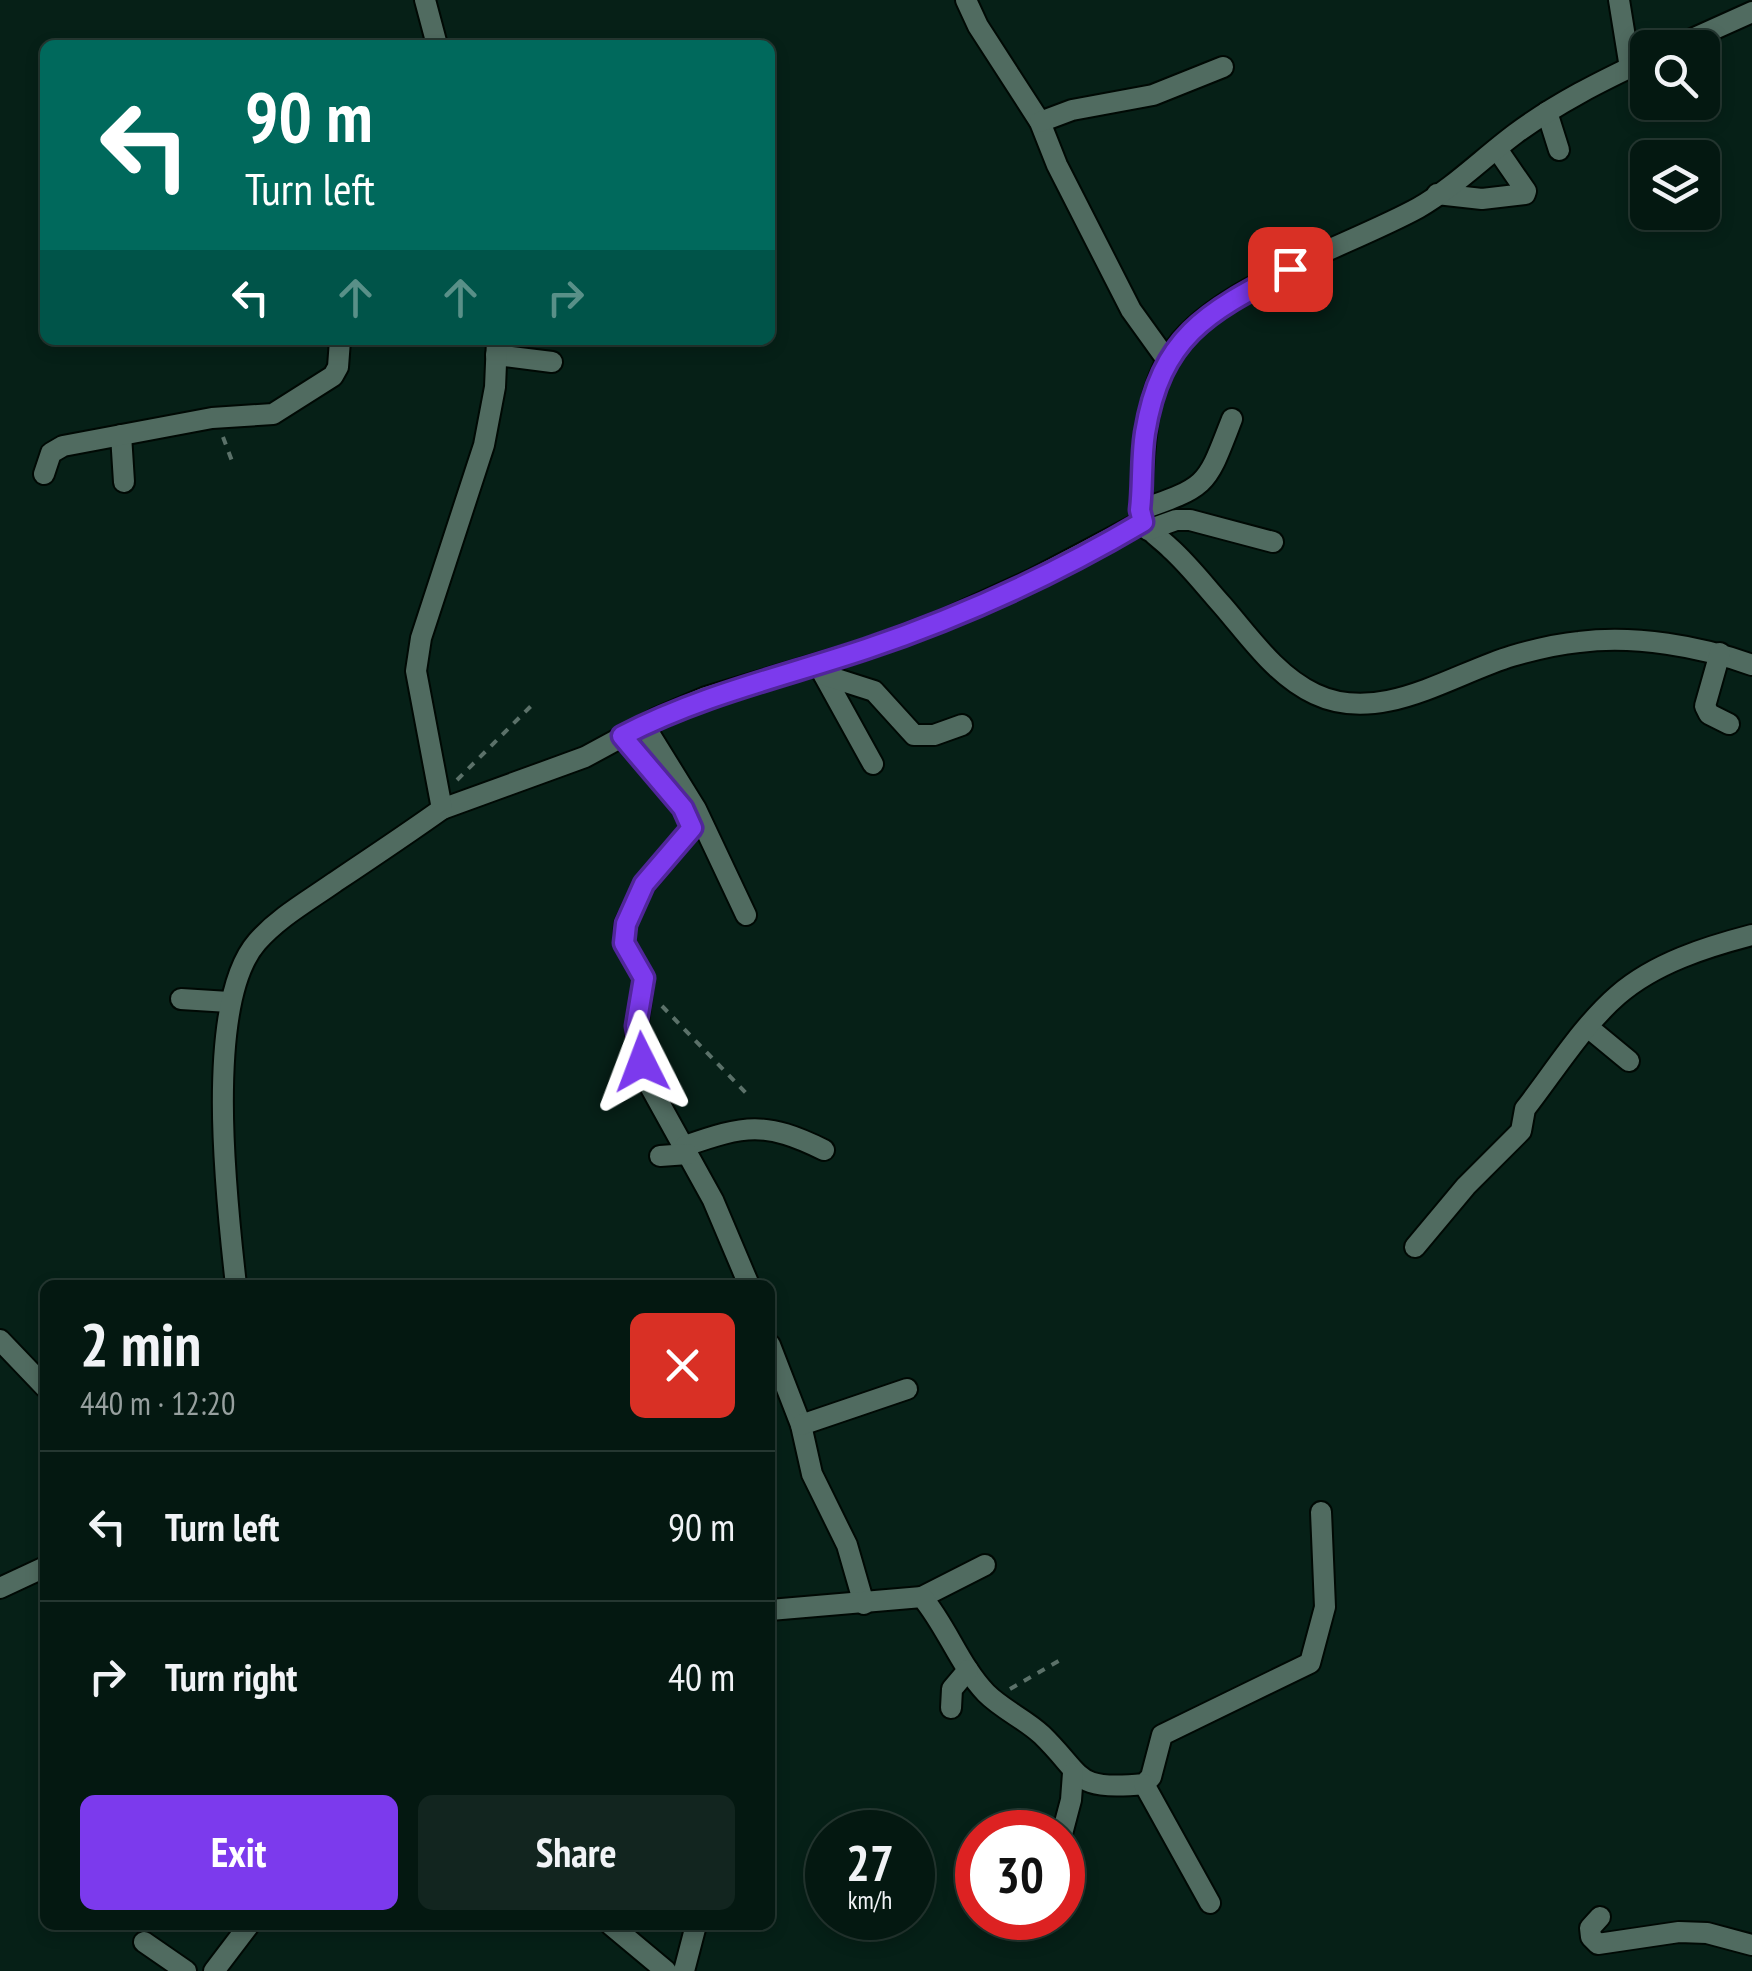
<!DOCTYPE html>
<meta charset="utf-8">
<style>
body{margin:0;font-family:"PT Sans Narrow",sans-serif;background:#12251f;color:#f1f3f6;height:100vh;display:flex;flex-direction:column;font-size:38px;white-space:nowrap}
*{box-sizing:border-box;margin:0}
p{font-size:32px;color:#97a09f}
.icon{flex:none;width:55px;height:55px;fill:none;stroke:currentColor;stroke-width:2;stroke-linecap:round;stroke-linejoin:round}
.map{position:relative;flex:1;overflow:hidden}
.side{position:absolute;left:40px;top:1280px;width:735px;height:650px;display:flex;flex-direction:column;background:#041811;border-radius:15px;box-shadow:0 5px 15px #0003,0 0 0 2px #253731}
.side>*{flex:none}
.banner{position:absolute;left:40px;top:40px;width:735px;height:305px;border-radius:15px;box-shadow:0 5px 15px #0003,0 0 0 2px #253731;background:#00695c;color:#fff;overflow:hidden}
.buttons{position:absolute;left:1630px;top:30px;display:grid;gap:20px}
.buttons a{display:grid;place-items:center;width:90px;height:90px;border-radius:15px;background:#041811;box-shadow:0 5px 15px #0003,0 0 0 2px #253731;font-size:50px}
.speed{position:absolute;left:805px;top:1810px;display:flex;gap:20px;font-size:50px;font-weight:700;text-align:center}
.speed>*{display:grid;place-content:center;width:130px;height:130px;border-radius:50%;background:#041811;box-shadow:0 5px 15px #0003,0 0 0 2px #253731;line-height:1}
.speed small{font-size:25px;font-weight:400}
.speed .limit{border:15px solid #d22;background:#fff;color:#111}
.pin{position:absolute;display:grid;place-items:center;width:85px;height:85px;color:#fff;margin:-42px;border-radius:20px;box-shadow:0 5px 15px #0006}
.me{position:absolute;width:110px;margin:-55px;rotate:357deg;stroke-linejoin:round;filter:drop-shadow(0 0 8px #0008)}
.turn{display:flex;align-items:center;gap:35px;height:210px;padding:0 40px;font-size:45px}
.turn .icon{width:130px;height:130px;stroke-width:2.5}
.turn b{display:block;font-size:70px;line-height:85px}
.lanes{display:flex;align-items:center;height:95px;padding:0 40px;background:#0003;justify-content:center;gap:50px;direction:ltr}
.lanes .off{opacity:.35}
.round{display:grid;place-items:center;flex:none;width:105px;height:105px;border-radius:15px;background:#12251f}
.headline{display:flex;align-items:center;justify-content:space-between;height:170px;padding:0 40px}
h1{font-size:60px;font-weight:700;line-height:75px}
.primary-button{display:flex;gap:20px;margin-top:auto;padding:20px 40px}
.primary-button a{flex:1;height:115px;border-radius:15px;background:#7c3aed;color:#fff;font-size:40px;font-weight:700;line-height:115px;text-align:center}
.primary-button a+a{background:#12251f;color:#f1f3f6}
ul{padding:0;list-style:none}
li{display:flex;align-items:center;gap:30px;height:150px;padding:0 40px;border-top:2px solid #253731}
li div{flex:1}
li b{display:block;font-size:38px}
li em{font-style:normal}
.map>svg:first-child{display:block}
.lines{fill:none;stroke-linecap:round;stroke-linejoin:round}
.minor-casing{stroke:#000904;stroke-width:24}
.path{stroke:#5b7169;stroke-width:4;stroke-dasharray:8 8;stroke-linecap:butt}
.minor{stroke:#506b60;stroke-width:20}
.route-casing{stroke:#51269a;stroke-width:25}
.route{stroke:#7c3aed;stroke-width:18}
</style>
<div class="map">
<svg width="1752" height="1971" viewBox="0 0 1752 1971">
<rect width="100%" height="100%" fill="#062017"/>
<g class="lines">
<g class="minor-casing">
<g id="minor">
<polyline points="425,0 437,45"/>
<polyline points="966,0 978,26 1040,122 1057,165 1131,310 1167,360"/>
<polyline points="1619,0 1630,68"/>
<polyline points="1672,48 1752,12"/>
<polyline points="1547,112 1559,150"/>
<polyline points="1040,122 1072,110 1153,95 1223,67"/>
<polyline points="1437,194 1482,199 1525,194 1526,191 1497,149"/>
<polyline points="496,355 552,362"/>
<polyline points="121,435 124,482"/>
<polyline points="44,474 51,453 63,446 212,418 273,414 333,376 338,367 340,340"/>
<path d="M1140 510C1209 486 1206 486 1232 419"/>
<path d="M1143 521C1150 533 1161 539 1170 548 1189 565 1205 586 1222 605 1249 636 1276 676 1315 694 1380 725 1450 675 1512 656 1533 650 1557 644 1579 642 1635 635 1700 646 1752 665"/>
<polyline points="1148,530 1176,520 1190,520 1273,542"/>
<polyline points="1720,653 1705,706 1709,714 1729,724"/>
<polyline points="821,670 873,764"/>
<polyline points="824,675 874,691 914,735 934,735 962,725"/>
<polyline points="644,725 696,809 746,915"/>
<polyline points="622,736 683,808 692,828 644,885 625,924 624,943 644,978 636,1036 651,1088 713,1200 749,1285"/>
<path d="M442 809 585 757 657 718 706 697 867 649 946 619 1031 580 1143 521 1140 510C1145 457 1142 394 1175 348 1221 285 1349 246 1418 208 1453 188 1483 158 1515 134 1557 103 1601 81 1648 59"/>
<polyline points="181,999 229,1002"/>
<polyline points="1589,1028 1629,1061"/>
<path d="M685 1146C745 1125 765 1121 824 1150"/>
<polyline points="660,1156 688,1154"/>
<path d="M1415 1247 1466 1186 1521 1131 1525 1109C1554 1072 1582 1026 1618 995 1655 963 1706 947 1752 935"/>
<path d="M236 1285C227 1205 203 1004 257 942 279 917 308 901 335 882 371 858 407 834 442 809L416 671 421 638 484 445 495 387 497 340"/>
<polyline points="0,1340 45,1387"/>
<polyline points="770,1345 801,1425 812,1474 847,1545 864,1604"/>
<polyline points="801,1425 907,1389"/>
<polyline points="0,1588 45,1567"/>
<polyline points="922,1597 985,1565"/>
<path d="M770 1610 922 1597C947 1627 960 1666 986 1693 1003 1710 1025 1719 1042 1735 1085 1777 1073 1791 1144 1784L1151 1777 1162 1735 1310 1663 1325 1607 1321 1512"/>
<polyline points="951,1708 952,1689 968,1670"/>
<polyline points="1144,1784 1210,1903"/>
<polyline points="1062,1834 1071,1800 1073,1773"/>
<polyline points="1600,1917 1590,1928 1591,1937 1598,1944 1679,1932 1707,1933 1752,1945"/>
<polyline points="611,1925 666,1971"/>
<polyline points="144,1942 186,1971"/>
<polyline points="214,1971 249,1925"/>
<polyline points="684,1971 696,1925"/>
</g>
</g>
<g class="path">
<polyline points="223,437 232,461"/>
<polyline points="457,780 531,706"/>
<polyline points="662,1006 746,1093"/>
<polyline points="1010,1689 1062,1659"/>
</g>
<use href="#minor" class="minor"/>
</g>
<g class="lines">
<g class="route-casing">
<path id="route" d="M642 1062 636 1026 644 978 624 943 626 924 644 884 692 828 683 808 622 736C701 695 782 677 866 649 961 617 1057 573 1143 522L1140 510C1143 485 1141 458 1145 433 1161 335 1208 312 1290 269"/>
</g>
<use href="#route" class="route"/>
</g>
</svg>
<div class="buttons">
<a><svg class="icon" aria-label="search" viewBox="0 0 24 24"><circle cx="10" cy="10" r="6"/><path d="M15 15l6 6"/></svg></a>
<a><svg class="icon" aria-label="layers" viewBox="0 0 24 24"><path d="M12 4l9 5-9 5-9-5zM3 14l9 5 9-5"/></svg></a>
</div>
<div class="speed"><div>27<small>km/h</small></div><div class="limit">30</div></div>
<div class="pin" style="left:1290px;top:269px;background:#d93025"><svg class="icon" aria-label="arrive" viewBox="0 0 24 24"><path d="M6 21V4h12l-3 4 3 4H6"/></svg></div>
<svg class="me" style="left:642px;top:1062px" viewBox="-20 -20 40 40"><path d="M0-17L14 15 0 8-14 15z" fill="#7c3aed" stroke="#fff" stroke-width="4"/></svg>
<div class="banner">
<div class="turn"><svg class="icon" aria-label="left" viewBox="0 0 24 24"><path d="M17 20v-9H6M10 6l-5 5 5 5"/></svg><div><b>90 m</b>Turn left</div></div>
<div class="lanes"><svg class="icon" aria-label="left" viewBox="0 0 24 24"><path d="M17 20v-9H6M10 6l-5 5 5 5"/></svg><svg class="icon off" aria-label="ahead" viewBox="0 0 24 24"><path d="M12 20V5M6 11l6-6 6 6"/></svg><svg class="icon off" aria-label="ahead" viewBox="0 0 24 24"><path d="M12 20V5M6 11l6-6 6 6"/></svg><svg class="icon off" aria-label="right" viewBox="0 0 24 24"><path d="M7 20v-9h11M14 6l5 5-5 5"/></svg></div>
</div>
<section class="side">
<div class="headline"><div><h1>2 min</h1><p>440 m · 12:20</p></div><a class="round" style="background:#d93025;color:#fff"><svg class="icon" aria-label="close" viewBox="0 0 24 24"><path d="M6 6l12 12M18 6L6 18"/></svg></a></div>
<ul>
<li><svg class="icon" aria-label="left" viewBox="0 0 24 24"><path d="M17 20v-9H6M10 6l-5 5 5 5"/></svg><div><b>Turn left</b></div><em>90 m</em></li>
<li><svg class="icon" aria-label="right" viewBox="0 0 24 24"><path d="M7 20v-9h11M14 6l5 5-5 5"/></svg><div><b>Turn right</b></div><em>40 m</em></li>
</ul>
<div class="primary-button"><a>Exit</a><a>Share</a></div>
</section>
</div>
